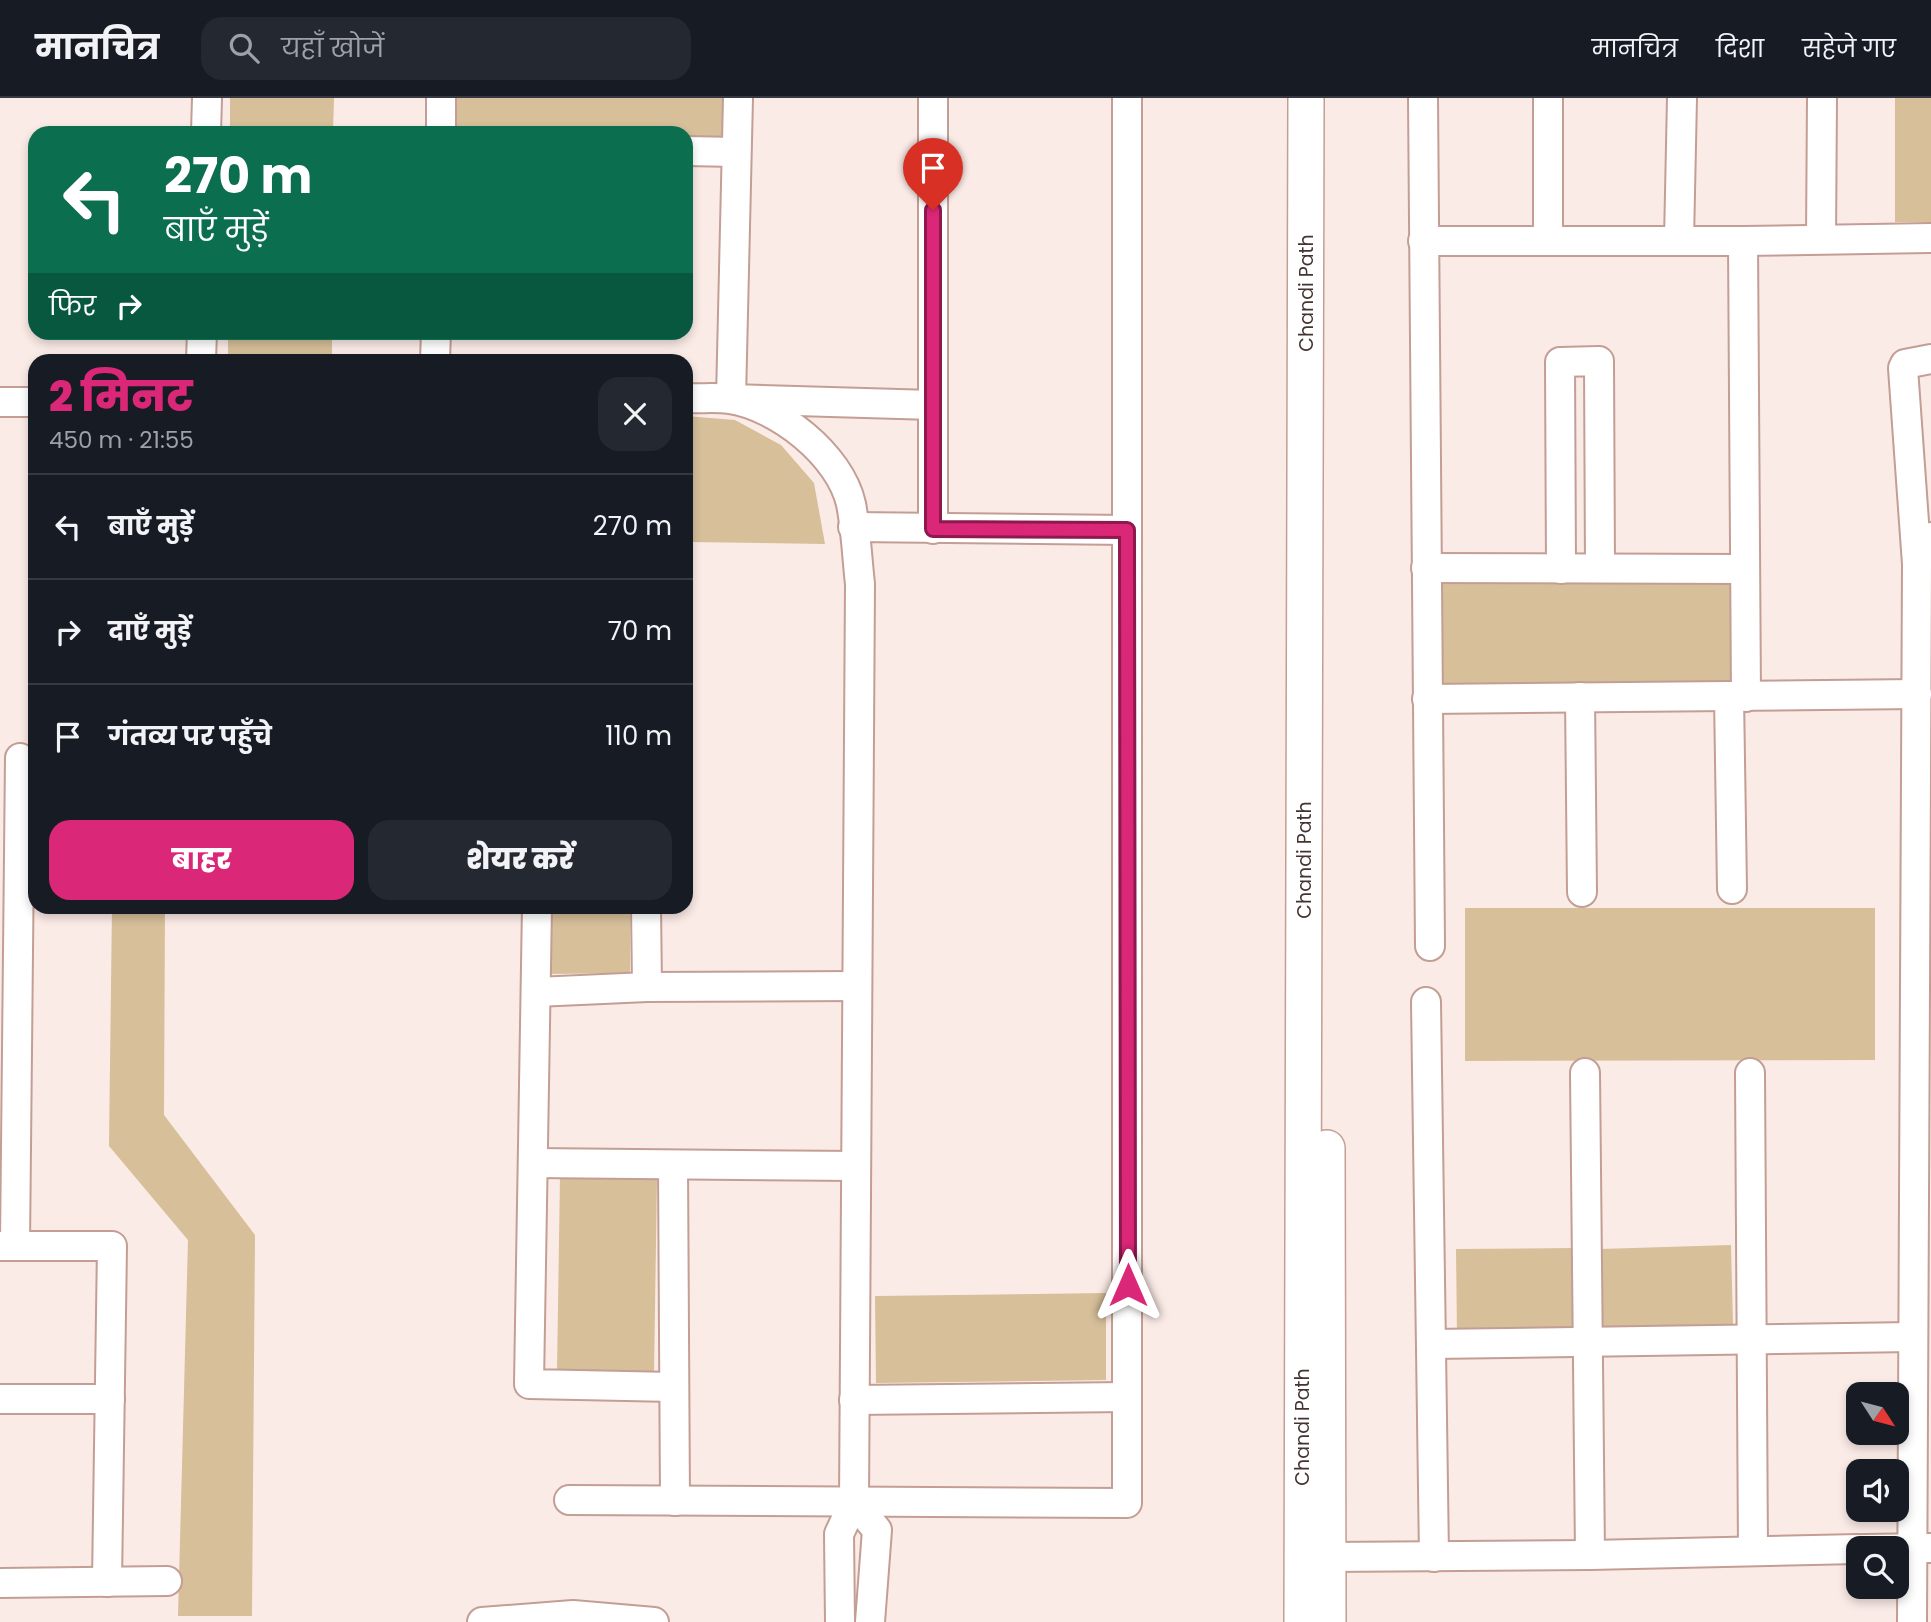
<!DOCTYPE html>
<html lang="hi">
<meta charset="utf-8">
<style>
body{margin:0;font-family:Poppins,"Noto Sans Devanagari",sans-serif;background:#242831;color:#f1f3f6;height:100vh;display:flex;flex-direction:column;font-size:26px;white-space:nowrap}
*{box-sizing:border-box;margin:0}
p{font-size:23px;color:#9ea1a6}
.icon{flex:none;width:38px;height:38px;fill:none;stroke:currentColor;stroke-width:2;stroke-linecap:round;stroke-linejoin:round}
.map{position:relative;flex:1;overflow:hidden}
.side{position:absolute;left:28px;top:256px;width:665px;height:560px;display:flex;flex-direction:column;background:#171b24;border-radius:21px;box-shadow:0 4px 10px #0003}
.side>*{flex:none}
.banner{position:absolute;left:28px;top:28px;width:665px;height:214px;border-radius:21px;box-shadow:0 4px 10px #0003;background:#0b6e4f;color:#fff;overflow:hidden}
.needle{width:46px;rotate:126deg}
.fabs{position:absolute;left:1846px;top:1284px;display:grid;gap:14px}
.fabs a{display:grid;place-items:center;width:63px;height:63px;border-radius:14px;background:#171b24;box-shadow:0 4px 10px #0003;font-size:35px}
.pin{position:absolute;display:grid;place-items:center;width:60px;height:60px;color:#fff;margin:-72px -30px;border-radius:50% 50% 50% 0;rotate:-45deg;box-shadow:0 0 7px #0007}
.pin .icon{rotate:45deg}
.me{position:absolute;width:77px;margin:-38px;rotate:0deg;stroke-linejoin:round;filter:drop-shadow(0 0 5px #0008)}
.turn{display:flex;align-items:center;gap:24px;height:147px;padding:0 21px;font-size:32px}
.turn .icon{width:91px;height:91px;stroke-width:2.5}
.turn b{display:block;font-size:49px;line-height:60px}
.then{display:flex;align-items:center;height:66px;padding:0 21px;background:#0003;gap:14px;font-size:26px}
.round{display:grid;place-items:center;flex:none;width:74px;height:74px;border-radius:21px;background:#242831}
.headline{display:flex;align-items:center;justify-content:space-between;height:119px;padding:0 21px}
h1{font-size:42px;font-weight:800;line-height:52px;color:#db2777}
.primary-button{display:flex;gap:14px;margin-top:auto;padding:14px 21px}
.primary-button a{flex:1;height:80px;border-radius:21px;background:#db2777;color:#fff;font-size:28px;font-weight:800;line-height:80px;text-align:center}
.primary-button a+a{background:#242831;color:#f1f3f6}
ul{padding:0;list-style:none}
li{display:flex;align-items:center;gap:21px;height:105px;padding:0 21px;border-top:2px solid #363941}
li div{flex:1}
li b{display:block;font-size:26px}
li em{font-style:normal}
header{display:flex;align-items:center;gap:42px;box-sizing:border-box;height:98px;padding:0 35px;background:#171b24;border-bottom:2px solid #363941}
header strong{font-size:33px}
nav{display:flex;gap:38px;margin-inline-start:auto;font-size:24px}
.search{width:490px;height:63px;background:#242831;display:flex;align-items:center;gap:18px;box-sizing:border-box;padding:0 24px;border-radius:21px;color:#9ea1a6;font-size:26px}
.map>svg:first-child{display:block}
.green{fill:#d6bf99}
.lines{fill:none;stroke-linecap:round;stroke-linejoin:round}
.minor-casing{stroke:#c39e94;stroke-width:32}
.major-casing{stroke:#c39e94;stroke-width:38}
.minor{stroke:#fff;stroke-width:28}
.major{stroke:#fff;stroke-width:35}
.route-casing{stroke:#8e194d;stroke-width:18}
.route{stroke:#db2777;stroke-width:12}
.labels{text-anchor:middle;stroke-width:7;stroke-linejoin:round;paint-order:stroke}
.street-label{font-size:19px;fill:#433430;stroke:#fff}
</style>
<header>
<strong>मानचित्र</strong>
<div class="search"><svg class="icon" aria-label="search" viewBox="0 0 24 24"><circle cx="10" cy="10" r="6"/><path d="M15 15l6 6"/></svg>यहाँ खोजें</div>
<nav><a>मानचित्र</a><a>दिशा</a><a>सहेजे गए</a></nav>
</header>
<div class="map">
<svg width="1931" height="1524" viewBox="0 0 1931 1524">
<rect width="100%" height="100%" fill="#fbebe7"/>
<g class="green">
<polygon points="230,0 334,0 333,35 230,35"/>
<polygon points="453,0 730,0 729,42 686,41 686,35 452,35"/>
<rect x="1895" y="0" width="36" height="124"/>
<rect x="228" y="235" width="104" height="27"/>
<polygon points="686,318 735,322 781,347 814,385 825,446 686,444"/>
<polygon points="1731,478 1732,586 1440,588 1439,481"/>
<polygon points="112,809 165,809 164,1017 255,1137 252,1518 178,1518 188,1142 109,1048"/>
<polygon points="547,809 630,809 630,875 547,876"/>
<polygon points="1465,810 1875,810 1875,962 1465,963"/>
<polygon points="560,1079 657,1080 654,1276 557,1274"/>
<polygon points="1731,1147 1733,1226 1602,1230 1600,1151"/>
<polygon points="1575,1150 1576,1235 1457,1237 1456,1151"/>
<polygon points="1106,1195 1106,1282 876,1285 875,1198"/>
</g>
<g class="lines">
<g class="minor-casing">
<g id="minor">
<polyline points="738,0 731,301 933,307"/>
<polyline points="933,0 933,431"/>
<polyline points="1423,0 1430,848"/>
<polyline points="1548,0 1548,143"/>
<polyline points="206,35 207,0"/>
<polyline points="441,35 441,0"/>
<polyline points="686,53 736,54"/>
<polyline points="1821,141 1822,0"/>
<polyline points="1679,142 1682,0"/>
<polyline points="1423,143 1743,143 1931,140"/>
<polyline points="1743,143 1746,599"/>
<polyline points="201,262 202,234"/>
<polyline points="435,262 436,234"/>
<path d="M686 300C700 301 715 299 729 301 778 308 840 357 851 406 856 431 857 460 860 486L854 1404 839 1436 840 1524"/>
<polyline points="0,304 35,304"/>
<polyline points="853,429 1127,432"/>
<polyline points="1917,466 1903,270 1905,266 1931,261"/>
<polyline points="1426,470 1745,471"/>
<polyline points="1561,471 1560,264 1599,263 1600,470"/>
<polyline points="1729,598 1732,791"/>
<polyline points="1580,599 1582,794"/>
<polyline points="1427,601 1917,596"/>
<polyline points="537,808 529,1286 674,1289"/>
<polyline points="646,808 647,889"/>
<polyline points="536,894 647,889 857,888"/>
<polyline points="1426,904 1434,1459"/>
<polyline points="1585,975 1590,1457"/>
<polyline points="1750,975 1753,1453"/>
<polyline points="533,1065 856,1068"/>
<polyline points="673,1067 675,1403"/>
<polyline points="15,1147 20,660"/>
<polyline points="0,1148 112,1148 107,1484"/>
<polyline points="1432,1246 1913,1239"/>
<polyline points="0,1301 110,1301"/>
<polyline points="854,1302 1127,1299"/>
<polyline points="569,1402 1127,1405 1127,0"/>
<polyline points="854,1404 877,1432 870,1524"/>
<polyline points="1864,1451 1931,1450"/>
<polyline points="1328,1459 1590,1457 1858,1451"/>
<polyline points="0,1485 167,1483"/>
<polyline points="482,1524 573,1517 654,1524"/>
<polyline points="1912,1524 1917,466 1931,439"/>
</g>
</g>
<g class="major-casing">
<g id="major">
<polyline points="1327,1050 1328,1524"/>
<polyline points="1302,1524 1306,0"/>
</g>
</g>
<use href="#minor" class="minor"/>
<use href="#major" class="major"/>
</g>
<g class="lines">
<g class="route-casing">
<polyline id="route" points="933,112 933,431 1127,432 1128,1187"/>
</g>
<use href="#route" class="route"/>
</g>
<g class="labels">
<g class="street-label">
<text transform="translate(1306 195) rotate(-90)" y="7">Chandi Path</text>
<text transform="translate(1304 762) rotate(-90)" y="7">Chandi Path</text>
<text transform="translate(1302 1329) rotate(-90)" y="7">Chandi Path</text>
</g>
</g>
</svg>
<div class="fabs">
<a><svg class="needle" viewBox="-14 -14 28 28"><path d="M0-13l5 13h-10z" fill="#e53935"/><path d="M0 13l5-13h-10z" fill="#9ea1a6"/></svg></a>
<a><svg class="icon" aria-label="sound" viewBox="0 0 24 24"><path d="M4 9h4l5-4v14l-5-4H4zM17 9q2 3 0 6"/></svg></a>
<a><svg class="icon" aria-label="search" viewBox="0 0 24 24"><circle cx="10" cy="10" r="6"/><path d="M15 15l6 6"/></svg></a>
</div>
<div class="pin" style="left:933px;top:112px;background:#d93025"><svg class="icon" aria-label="arrive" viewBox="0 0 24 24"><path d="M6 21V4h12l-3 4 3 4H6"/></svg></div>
<svg class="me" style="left:1128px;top:1187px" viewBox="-20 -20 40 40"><path d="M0-17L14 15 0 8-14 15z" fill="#db2777" stroke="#fff" stroke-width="4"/></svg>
<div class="banner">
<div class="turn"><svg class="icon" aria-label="left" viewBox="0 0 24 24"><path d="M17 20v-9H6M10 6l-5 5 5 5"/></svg><div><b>270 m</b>बाएँ मुड़ें</div></div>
<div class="then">फिर<svg class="icon" aria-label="right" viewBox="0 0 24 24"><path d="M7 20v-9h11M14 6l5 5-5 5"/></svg></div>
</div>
<section class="side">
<div class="headline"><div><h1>2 मिनट</h1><p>450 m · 21:55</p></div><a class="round"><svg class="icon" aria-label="close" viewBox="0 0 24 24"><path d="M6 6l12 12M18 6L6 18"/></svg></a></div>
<ul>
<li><svg class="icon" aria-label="left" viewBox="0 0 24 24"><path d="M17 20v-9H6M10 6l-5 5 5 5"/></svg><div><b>बाएँ मुड़ें</b></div><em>270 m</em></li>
<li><svg class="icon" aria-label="right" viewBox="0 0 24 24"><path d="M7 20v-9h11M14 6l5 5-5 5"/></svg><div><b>दाएँ मुड़ें</b></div><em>70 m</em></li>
<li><svg class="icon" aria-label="arrive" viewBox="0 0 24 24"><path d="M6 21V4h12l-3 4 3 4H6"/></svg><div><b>गंतव्य पर पहुँचे</b></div><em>110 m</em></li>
</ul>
<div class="primary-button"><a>बाहर</a><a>शेयर करें</a></div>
</section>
</div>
